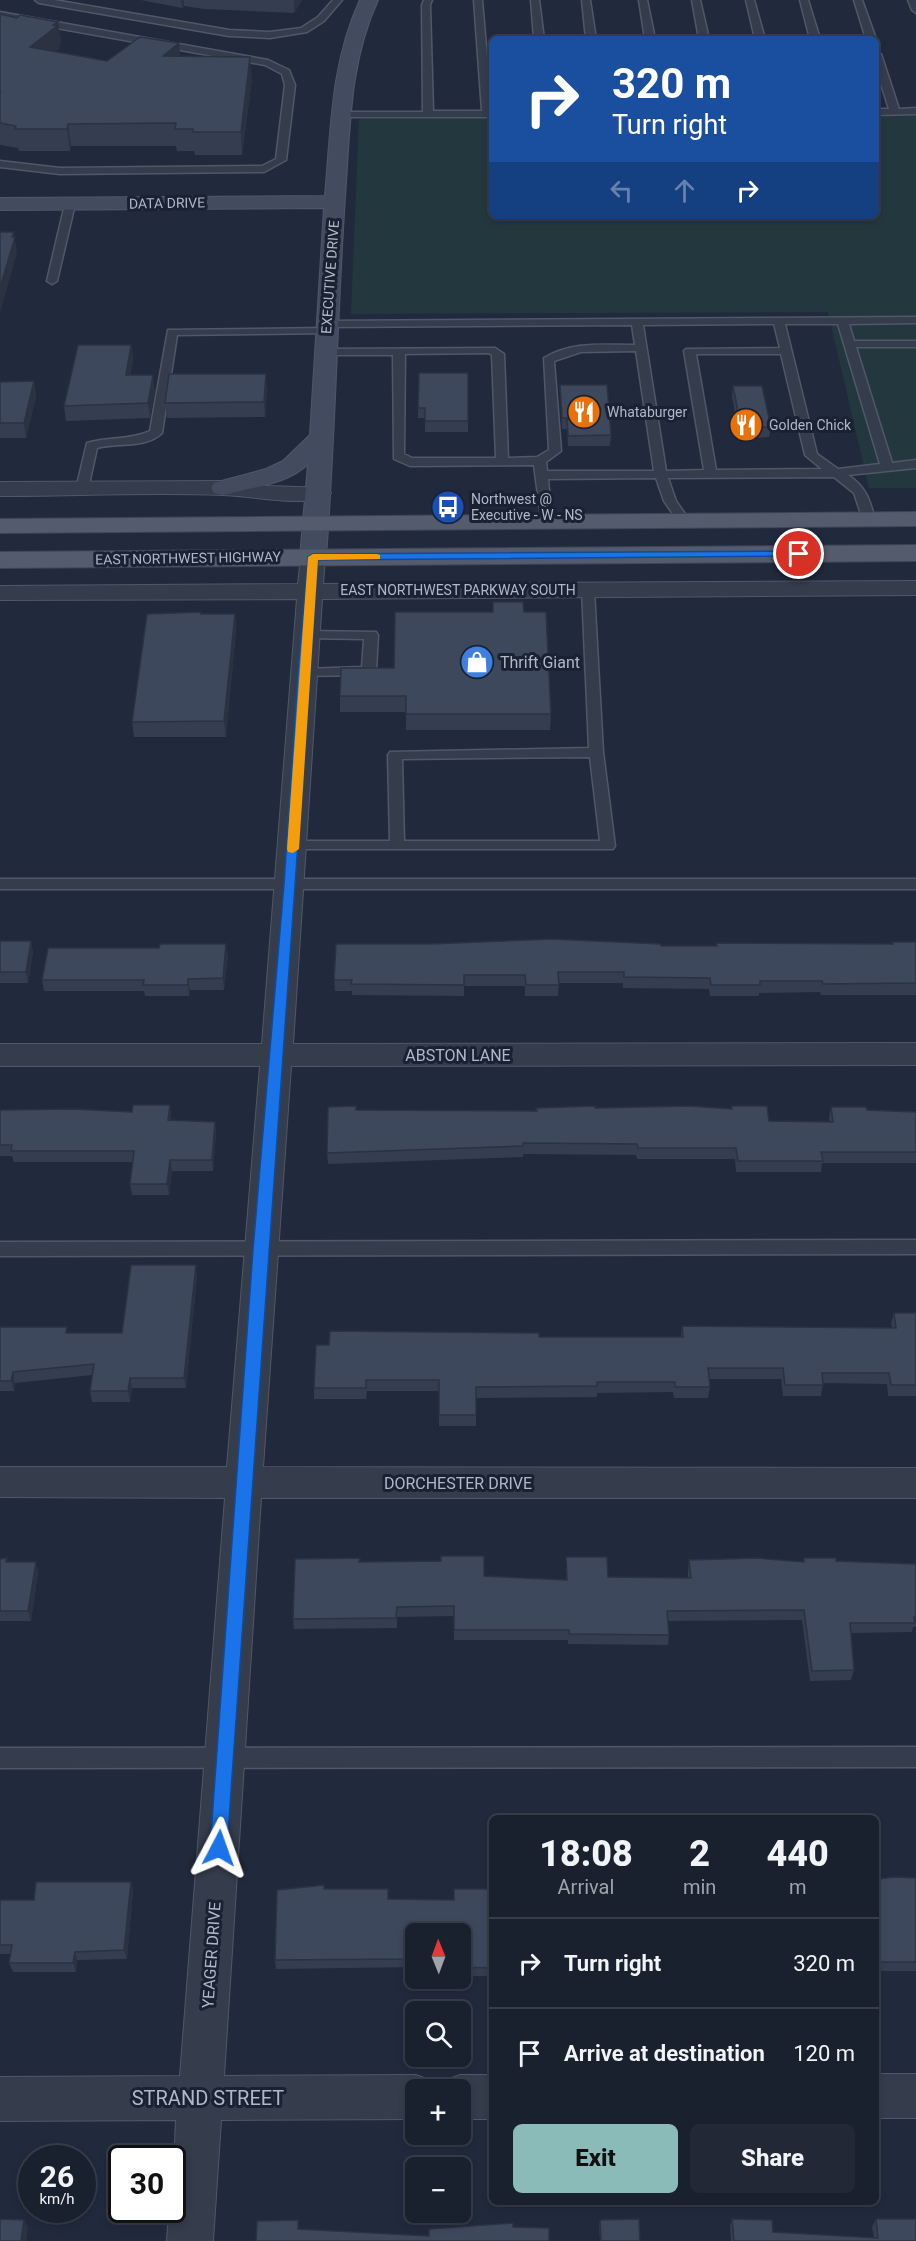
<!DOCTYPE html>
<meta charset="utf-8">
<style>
body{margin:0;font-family:Roboto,sans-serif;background:#222836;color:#f1f3f6;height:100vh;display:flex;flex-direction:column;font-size:22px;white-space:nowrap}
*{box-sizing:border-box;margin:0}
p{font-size:20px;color:#9fa3aa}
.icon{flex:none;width:33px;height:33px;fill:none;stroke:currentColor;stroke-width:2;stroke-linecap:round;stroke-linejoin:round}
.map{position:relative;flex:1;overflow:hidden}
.sheet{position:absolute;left:489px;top:1815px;width:390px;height:390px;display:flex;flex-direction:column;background:#19202e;border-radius:9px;box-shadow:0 3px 9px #0003,0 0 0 2px #373e4a}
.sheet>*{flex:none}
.guide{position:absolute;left:489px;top:36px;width:390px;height:183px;border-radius:9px;box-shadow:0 3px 9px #0003,0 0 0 2px #373e4a;background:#1a4fa0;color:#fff;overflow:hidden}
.needle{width:39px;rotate:359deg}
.controls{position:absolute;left:405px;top:1923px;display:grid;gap:12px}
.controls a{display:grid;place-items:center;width:66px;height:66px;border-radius:9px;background:#19202e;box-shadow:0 3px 9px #0003,0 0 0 2px #373e4a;font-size:30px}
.speed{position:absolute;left:18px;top:2145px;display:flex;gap:12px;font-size:30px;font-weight:700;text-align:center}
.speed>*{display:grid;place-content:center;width:78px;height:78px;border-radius:50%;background:#19202e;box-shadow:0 3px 9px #0003,0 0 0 2px #373e4a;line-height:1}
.speed small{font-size:15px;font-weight:400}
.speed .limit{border:3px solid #111;border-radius:9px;background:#fff;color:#111}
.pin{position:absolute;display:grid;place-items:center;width:51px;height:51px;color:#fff;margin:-26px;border:3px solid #fff;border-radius:50%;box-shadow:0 2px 6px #0007}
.me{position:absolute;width:66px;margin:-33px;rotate:4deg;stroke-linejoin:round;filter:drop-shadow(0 0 4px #0008)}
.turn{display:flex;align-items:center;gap:21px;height:126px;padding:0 24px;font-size:27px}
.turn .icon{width:78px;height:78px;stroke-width:2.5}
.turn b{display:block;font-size:42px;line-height:51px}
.lanes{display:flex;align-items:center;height:57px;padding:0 24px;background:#0003;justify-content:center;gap:30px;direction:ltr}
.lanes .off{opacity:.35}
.eta{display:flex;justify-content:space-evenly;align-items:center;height:102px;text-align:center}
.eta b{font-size:36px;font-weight:800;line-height:42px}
.button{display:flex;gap:12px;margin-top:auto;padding:12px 24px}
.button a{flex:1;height:69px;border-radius:9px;background:#8bbbb9;color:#111;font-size:24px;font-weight:800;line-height:69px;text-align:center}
.button a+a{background:#222836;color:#f1f3f6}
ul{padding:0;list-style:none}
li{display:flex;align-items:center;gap:18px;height:90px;padding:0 24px;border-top:2px solid #373e4a}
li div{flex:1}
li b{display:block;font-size:22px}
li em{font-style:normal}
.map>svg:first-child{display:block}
.green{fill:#23383e}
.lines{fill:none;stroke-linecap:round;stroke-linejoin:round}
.lane-casing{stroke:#505768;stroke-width:3}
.street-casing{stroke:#505768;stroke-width:2}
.secondary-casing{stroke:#505768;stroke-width:2}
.primary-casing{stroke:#3e4656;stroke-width:2}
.lane{fill:#353d4d;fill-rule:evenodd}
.street{fill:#353d4d;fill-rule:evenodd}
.secondary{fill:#434b60;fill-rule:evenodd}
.primary{fill:#535b6d;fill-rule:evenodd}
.wall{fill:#343e50}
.shaded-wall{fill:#2b3241}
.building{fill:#3d485d;stroke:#2b3241;stroke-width:1.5}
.route{fill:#1a73e8;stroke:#114b97;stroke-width:1.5}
.slow{fill:#f59e0b}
.labels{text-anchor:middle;stroke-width:6;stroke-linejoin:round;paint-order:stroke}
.far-street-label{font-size:14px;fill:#b0b7c9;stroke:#1a2232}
.far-poi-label{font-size:14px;fill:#b0b7c9;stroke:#1a2232;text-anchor:start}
.poi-label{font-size:16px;fill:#b0b7c9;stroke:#1a2232;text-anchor:start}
.street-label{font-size:16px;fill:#b0b7c9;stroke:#1a2232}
.near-street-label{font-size:20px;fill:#b0b7c9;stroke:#1a2232}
</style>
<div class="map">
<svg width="916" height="2241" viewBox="0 0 916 2241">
<rect width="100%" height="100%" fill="#212a3d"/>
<polygon class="green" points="916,114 916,488 869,488 828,312 351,314 359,119 492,118 492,216 876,216 876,115"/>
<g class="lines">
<g class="lane-casing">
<g id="lane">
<polygon points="35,0 54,0 229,30 270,32 301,28 318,17 333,0 342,0 324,21 307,32 270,38 229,36 39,3"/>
<polygon points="424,0 432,0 430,5 433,111 482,111 474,0 482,0 492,117 339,117 337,115 342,112 423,112 422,5"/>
<polygon points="531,0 539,0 544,39 534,39"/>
<polygon points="582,0 590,0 596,39 586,39"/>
<polygon points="639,0 647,0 655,39 645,39"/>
<polygon points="692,0 700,0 709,39 699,39"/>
<polygon points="746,0 754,0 765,39 755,39"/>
<polygon points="800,0 808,0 820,39 810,39"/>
<polygon points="854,0 862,0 876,39 866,39"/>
<polygon points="908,0 916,0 916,13 912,10"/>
<polygon points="0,12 268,60 289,70 295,85 286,160 264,172 60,174 0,167 0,161 60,168 262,166 276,159 285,85 282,74 265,65 0,18"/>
<polygon points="876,51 881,54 899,109 916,108 916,114 876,115 876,109 889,109 876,68"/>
<polygon points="70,201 75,204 57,281 52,284 47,281 65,204"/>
<path d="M916 317V323L849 324 854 341H916V347H856L892 463 916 460V468L848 475C866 487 870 500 875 520L869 524 863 520 854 493 834 477 668 478 676 501 690 521 684 525 680 524 664 501 656 478 548 479 552 522 546 526 542 525 534 465 410 466 394 459 393 355H326L320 352 326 349 495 348 504 354 508 458 537 457 549 450 544 358C573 341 603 345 635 345L632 325 327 327 321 324 327 321ZM774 324 780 348 686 349 684 351 704 470 666 471 643 325ZM785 324H838L880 464 838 469 817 454ZM636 351 654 471H547L546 462 561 451 554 361 581 352ZM489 353 492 355 496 458H412L404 454 405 354ZM696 354H781L805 455 822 469 716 470Z"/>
<path d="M326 328 332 331 330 333 177 335 162 433C146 449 117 442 97 448L88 489 82 493 76 489 87 443C107 437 131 440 150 431L168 330Z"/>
<path d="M588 586 594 590 603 752 615 846 613 849H288L286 846 293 841H390L388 755 390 752 589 748 582 590ZM590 757 600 841H404L402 759Z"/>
<polygon points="307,631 376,632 378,635 376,671 369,675 298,676 296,673 298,670 303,669 362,667 364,639 302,638 300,635 302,632"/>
<rect x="0" y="879" width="916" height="10"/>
<polygon points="916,1240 916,1254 0,1256 0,1242"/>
<polygon points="916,1747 916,1767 0,1768 0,1748"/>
</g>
</g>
<g class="street-casing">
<g id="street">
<path d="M223 481 268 486 327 488 331 493 327 498C293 506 256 496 222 495 148 492 74 496 0 496V482Z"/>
<polygon points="313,550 322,552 325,557 323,584 916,581 916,595 322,599 293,1044 916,1043 916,1065 291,1066 263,1467 916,1468 916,1498 261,1498 224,2076 416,2075 432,2081 435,2090 416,2090 416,2119 221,2120 213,2241 167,2241 169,2210 172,2210 176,2120 0,2121 0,2077 180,2076 225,1498 0,1497 0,1467 227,1467 260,1066 0,1066 0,1044 262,1044 297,599 0,600 0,586 298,584 301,557 304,552"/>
<rect x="876" y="2074" width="40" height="44"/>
<polygon points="460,2075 492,2075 492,2119 460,2119 460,2090 441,2090 444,2081"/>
</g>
</g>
<g class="secondary-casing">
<path id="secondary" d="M360 0H378C349 62 350 130 345 197 337 317 335 437 326 557L322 562 313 565 304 562 300 557 308 464C289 483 257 486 232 493L223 495 214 493 211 488 214 483 266 469 283 461 310 435 324 208 0 210V198L325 196C331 129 331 62 360 0Z"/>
</g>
<g class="primary-casing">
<g id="primary">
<polygon points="916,512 916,526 0,533 0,519"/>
<polygon points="916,545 916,561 0,568 0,552"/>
</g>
</g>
<use href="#lane" class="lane"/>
<use href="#street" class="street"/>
<use href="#secondary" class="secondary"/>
<use href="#primary" class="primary"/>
</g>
<g class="wall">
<polygon points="141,0 302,0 294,13 204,9 184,6 182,8"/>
<polygon points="0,14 17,18 58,22 61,44 59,45 60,48 55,52 107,61 179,43 180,56 252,79 242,155 195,155 194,151 177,151 176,146 71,146 70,151 19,151 18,148 0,145"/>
<polygon points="131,345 133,360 130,375 155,390 150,418 66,421 64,406"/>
<polygon points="468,373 468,432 425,432 425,418 418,418 418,408"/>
<polygon points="34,381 36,397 26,438 0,438 0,382"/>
<polygon points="560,385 611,435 610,446 568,446 567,429 562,429"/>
<polygon points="733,386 771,427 769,437 740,438 732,397"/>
<polygon points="267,389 265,417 167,418 165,403"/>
<polygon points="524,612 551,714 550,730 406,730 406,712 340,712 340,696 394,668"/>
<polygon points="202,614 235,614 236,630 226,737 134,737 132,722"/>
<polygon points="0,941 31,941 33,952 28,983 0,983"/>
<polygon points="892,942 916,942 916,995 821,995 820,992 759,993 759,996 710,996 709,989 623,988 623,983 559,983 558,996 525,996 525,986 464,986 464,996 352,995 352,991 335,991 334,980 661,946 716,946 716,943 892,944"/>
<polygon points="228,955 224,990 190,990 189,996 145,996 144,991 44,991 42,980"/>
<polygon points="170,1105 171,1120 215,1122 216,1133 213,1171 172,1171 169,1195 132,1195 130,1184 133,1162 14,1162 12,1156 0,1156 0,1110 132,1112"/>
<polygon points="731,1106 769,1121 830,1122 829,1118 831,1107 867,1110 916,1112 916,1163 822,1163 821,1172 736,1172 735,1159 637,1159 636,1155 523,1154 523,1157 328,1164 327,1153 356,1110 536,1111 595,1108 731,1109"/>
<polygon points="197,1276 186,1388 132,1388 130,1402 92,1402 90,1391 92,1375 15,1383 14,1391 0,1391 0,1327 68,1333 122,1333"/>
<polygon points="894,1313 916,1313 916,1396 888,1396 887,1384 823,1383 821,1396 783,1396 781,1379 709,1379 710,1387 708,1398 674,1398 673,1392 597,1393 597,1397 476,1398 476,1426 439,1426 439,1391 367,1391 366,1399 314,1399 314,1388 539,1337 681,1337 682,1326 892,1328 891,1323"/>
<polygon points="566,1557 608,1577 688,1578 688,1571 689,1560 803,1562 804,1558 836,1561 916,1564 916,1627 913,1627 912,1632 851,1633 854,1670 851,1680 810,1681 802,1620 668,1621 669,1635 668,1645 568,1644 568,1640 454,1640 454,1616 397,1617 397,1628 294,1629 293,1619 360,1558 360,1562 484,1576 566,1580"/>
<polygon points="0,1559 38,1572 31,1621 0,1621"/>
<polygon points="916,1878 916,1971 876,1971 876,1879"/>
<polygon points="131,1882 133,1891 127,1959 77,1960 76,1972 13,1972 9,1963 11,1954 0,1954 0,1900 34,1900"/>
<polygon points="324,1885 325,1889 389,1899 454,1900 492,1889 492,1976 460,1976 460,1934 416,1934 416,1967 276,1969 275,1960"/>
<polygon points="732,2219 773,2232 874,2238 872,2227 876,2219 916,2241 731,2241 730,2226"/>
<polygon points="600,2220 640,2241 600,2241 599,2227"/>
</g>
<g class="shaded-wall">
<polygon points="181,0 184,0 184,6 182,8"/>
<polygon points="294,0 302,0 294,13"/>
<polygon points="58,22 61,44 59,45 60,48 33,69 30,47"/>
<polygon points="179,43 181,65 163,56"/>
<polygon points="250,57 252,79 242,155 241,132"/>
<polygon points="68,124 71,146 70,151 67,129"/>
<polygon points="14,232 17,253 0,313 0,288"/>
<polygon points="131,345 133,360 128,390 126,375"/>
<polygon points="266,374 267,389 265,417 264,402"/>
<polygon points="153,375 155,390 150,418 148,403"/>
<polygon points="34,381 36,397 26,438 24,423"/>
<polygon points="235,614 236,630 226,737 224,721"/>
<polygon points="31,941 33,952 28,983 26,972"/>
<polygon points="226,944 228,955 224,990 223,978"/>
<polygon points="188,979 190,990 189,996 188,985"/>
<polygon points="170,1105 171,1116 170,1131 168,1120"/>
<polygon points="215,1122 216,1133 213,1171 212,1160"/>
<polygon points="170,1160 172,1171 169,1195 167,1184"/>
<polygon points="196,1265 197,1276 186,1388 184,1378"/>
<polygon points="13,1372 15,1383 14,1391 11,1381"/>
<polygon points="130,1378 132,1388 130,1402 128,1391"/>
<polygon points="36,1562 38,1572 31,1621 28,1611"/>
<polygon points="131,1882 133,1891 127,1959 124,1950"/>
<polygon points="75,1952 77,1960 76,1972 73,1963"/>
<polygon points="24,2220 28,2227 26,2241 21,2241"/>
</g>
<g class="building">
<polygon points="0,14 17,18 20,15 58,22 53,25 57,26 30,47 107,61 140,37 179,43 163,56 250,57 241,132 193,132 193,129 175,129 176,123 68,124 67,129 15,129 16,126 0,123 0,91 1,92 0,90"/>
<polygon points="0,232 14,232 12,237 15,237 0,288"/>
<polygon points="78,345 131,345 126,375 153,375 148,403 64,406"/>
<polygon points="419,373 468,373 468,421 425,421 425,408 418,408"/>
<polygon points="169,374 266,374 264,402 165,403"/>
<polygon points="34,381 24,423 0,423 0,382"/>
<polygon points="560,385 607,385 611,435 568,436 567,418 562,418"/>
<polygon points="733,386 762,386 771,427 741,427"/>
<polygon points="493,602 523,602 524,612 546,612 551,714 406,714 406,696 340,696 341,668 394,668 395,612 493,612"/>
<polygon points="201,612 201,614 235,614 224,721 132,722 147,614"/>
<polygon points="552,939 661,944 661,946 717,946 716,943 893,944 892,942 916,942 916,983 823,984 822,981 760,981 760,985 711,985 710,978 624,977 624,972 558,972 559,985 526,985 525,975 464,975 464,985 351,984 352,980 334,980 336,944 430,944"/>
<polygon points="0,941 31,941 26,972 0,972"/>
<polygon points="160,944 226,944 223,978 188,979 188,985 143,985 144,980 42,980 48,948 159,948"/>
<polygon points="133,1105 170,1105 168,1120 215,1122 212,1160 170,1160 167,1184 130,1184 134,1151 11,1151 12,1145 0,1145 0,1110 74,1109 132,1112"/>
<polygon points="356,1106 356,1110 537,1111 536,1108 595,1106 595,1108 689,1106 732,1109 731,1106 767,1106 769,1121 833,1122 831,1107 866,1107 867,1110 916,1112 916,1152 821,1152 823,1161 738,1161 736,1148 638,1148 637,1144 523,1143 523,1146 327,1153 328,1107"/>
<polygon points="131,1265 196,1265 184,1378 130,1378 128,1391 90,1391 94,1364 13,1372 11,1381 0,1381 0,1327 67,1327 66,1333 122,1333"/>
<polygon points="894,1313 916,1313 916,1385 891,1385 889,1373 822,1373 823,1385 785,1385 783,1368 708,1368 710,1387 675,1387 675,1382 597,1382 597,1386 476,1387 476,1415 439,1415 439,1380 366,1380 366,1388 314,1388 316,1345 329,1345 330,1331 539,1333 539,1337 683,1337 682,1326 896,1328"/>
<polygon points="441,1556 484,1556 484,1576 567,1580 566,1557 607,1557 608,1577 691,1578 689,1560 757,1558 804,1562 804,1558 836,1558 836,1561 916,1564 916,1617 914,1617 915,1623 850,1623 854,1670 812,1671 804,1610 667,1611 669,1635 569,1634 569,1630 454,1630 454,1606 397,1607 396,1618 293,1619 295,1559 360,1558 359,1562 441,1561"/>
<polygon points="7,1558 6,1562 36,1562 28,1611 0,1611 0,1559"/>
<polygon points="897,1877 916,1878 916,1962 876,1962 876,1879"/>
<polygon points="36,1882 131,1882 124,1950 75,1952 73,1963 9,1963 12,1945 0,1945 0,1900 34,1900"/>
<polygon points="324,1885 324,1889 388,1889 388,1899 454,1900 454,1889 492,1889 492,1968 460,1967 460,1934 416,1934 416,1959 275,1960 277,1890"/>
<polygon points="0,2219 24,2220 21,2241 0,2241"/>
<polygon points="639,2219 640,2241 601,2241 600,2220"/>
<polygon points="732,2219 772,2220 773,2232 878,2238 876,2219 916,2219 916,2241 734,2241"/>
<polygon points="298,2220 298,2229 429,2236 429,2229 513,2223 513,2227 549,2228 549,2241 256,2241 257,2221"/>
</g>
<polygon class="route" points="799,551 805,554 803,556 318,560 227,1848 225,1854 219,1857 212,1854 210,1848 253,1250 284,884 298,673 308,557 313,554"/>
<polygon class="slow" points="377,554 380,555 380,559 318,560 299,849 293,853 288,852 287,849 308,557 313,554"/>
<defs>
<g id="restaurant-disc" transform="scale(1.725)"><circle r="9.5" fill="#e8710a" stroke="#1a2232"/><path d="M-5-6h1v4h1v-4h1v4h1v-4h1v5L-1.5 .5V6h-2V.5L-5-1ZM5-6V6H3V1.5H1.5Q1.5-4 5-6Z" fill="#fff"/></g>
<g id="bus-disc" transform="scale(1.725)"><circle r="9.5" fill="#1a4fb4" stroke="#1a2232"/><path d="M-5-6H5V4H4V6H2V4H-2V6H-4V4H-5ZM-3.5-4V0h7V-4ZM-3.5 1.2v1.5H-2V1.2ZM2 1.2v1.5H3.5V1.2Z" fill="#fff"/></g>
<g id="shop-disc" transform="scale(1.725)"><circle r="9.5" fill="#3f7fe0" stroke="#1a2232"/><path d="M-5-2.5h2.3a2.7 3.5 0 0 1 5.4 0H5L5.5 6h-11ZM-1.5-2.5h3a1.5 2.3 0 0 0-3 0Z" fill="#fff"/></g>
</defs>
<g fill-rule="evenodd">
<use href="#restaurant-disc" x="584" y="412"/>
<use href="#restaurant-disc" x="746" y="425"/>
<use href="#bus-disc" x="448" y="507"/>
<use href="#shop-disc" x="477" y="662"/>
</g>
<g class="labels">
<g class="far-street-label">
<text transform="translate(167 203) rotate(-1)" y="5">DATA DRIVE</text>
<text transform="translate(330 277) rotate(-86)" y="5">EXECUTIVE DRIVE</text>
<text transform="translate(188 558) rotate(-1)" y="5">EAST NORTHWEST HIGHWAY</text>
<text x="458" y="595">EAST NORTHWEST PARKWAY SOUTH</text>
</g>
<g class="far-poi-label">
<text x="607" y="417">Whataburger</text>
<text x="769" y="430">Golden Chick</text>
<text x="471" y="504">Northwest @<tspan x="471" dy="16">Executive - W - NS</tspan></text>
</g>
<g class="poi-label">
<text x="500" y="668">Thrift Giant</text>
</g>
<g class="street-label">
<text x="458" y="1061">ABSTON LANE</text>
<text x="458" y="1489">DORCHESTER DRIVE</text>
<text transform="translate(211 1955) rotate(-86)" y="6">YEAGER DRIVE</text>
</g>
<g class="near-street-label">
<text x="208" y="2105">STRAND STREET</text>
</g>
</g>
</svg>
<div class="controls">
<a><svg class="needle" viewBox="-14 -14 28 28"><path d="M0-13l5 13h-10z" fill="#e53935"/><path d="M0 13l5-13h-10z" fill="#9fa3aa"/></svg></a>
<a><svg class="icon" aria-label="search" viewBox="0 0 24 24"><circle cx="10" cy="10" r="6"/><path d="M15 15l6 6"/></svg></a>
<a>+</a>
<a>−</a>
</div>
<div class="speed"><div>26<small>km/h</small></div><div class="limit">30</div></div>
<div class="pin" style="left:799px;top:554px;background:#d93025"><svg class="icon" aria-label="arrive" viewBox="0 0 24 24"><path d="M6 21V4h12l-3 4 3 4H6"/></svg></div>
<svg class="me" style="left:219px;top:1848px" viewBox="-20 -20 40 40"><path d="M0-17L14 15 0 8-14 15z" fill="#1a73e8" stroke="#fff" stroke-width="4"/></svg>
<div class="guide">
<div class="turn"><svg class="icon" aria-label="right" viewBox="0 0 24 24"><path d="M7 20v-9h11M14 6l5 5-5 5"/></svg><div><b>320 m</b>Turn right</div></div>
<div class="lanes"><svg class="icon off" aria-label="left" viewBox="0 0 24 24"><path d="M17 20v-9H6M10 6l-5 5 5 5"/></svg><svg class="icon off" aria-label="ahead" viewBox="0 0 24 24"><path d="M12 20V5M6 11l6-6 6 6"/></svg><svg class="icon" aria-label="right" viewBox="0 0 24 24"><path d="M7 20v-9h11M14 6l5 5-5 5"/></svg></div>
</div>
<section class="sheet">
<div class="eta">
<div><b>18:08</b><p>Arrival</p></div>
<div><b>2</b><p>min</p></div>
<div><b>440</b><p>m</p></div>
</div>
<ul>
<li><svg class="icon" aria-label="right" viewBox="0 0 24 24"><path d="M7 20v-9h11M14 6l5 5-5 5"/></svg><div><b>Turn right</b></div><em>320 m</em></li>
<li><svg class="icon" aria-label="arrive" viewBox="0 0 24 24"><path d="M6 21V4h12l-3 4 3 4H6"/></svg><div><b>Arrive at destination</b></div><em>120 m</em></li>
</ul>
<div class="button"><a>Exit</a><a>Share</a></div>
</section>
</div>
